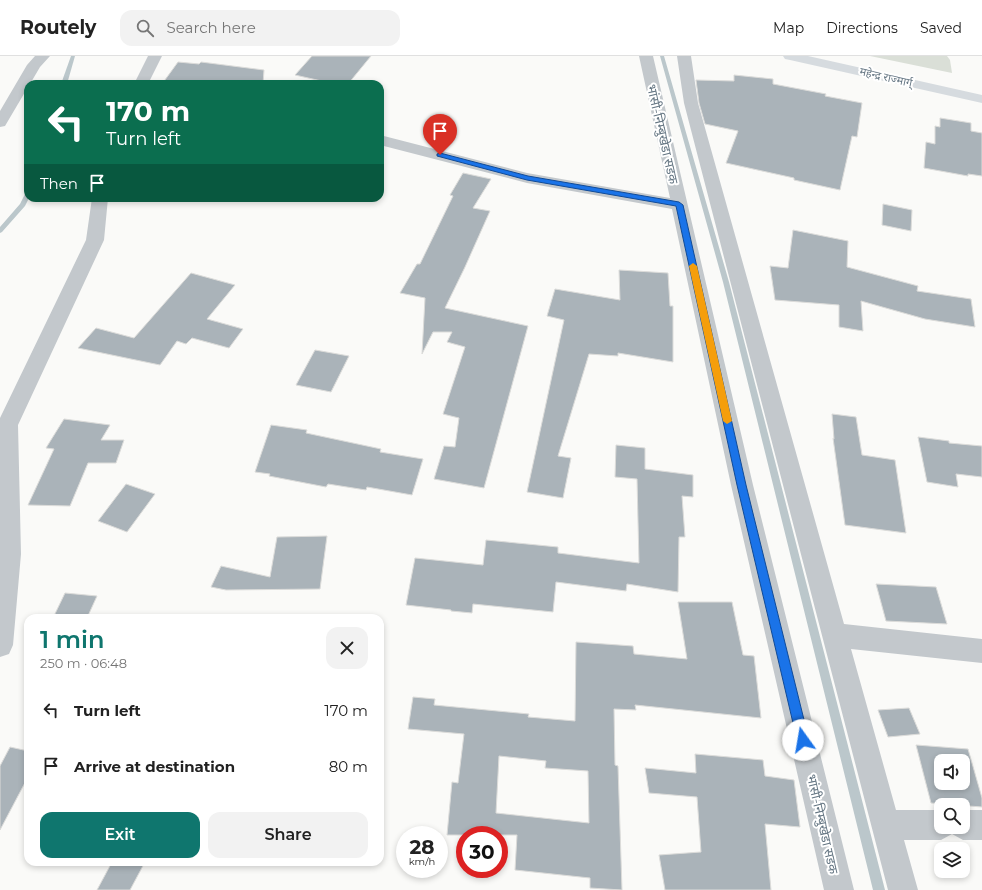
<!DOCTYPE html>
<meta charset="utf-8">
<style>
body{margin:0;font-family:Montserrat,"Noto Sans Devanagari",sans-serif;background:#f2f2f2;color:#222;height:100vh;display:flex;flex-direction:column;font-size:15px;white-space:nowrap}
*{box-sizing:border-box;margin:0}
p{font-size:13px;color:#767676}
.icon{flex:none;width:22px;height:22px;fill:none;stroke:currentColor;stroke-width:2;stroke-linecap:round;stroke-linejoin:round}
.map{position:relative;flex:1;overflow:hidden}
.panel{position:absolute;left:24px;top:558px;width:360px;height:252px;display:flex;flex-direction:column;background:#fff;border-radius:12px;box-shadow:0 2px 6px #0003}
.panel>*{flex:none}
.hud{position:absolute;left:24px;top:24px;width:360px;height:122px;border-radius:12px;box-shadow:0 2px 6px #0003;background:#0b6e4f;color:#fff;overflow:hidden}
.controls{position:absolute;left:934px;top:698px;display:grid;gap:8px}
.controls a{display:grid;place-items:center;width:36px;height:36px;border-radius:8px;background:#fff;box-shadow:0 2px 6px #0003;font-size:20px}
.speed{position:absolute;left:396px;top:770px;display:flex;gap:8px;font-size:20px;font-weight:700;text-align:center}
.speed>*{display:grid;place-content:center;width:52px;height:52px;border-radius:50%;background:#fff;box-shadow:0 2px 6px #0003;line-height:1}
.speed small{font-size:10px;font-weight:400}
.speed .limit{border:6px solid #d22;background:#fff;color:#111}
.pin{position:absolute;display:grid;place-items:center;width:34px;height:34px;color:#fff;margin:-41px -17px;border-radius:50% 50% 50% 0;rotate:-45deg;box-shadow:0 0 4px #0007}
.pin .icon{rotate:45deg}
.me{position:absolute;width:44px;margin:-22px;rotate:347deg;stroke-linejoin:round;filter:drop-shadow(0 0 3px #0008)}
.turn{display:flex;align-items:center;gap:14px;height:84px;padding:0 16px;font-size:18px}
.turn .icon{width:52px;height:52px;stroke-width:2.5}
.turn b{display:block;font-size:28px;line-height:34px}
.then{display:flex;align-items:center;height:38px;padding:0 16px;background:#0003;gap:8px;font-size:15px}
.round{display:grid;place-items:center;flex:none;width:42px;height:42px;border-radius:12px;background:#f2f2f2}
.head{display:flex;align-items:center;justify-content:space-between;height:68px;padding:0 16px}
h1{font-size:24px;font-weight:600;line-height:30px;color:#0f766e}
.primary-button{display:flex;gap:8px;margin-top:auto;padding:8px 16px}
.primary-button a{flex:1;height:46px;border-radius:12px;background:#0f766e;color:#fff;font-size:16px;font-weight:600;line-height:46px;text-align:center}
.primary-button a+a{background:#f2f2f2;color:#222}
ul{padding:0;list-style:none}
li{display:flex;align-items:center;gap:12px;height:56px;padding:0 16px}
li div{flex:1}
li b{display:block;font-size:15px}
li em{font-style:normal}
header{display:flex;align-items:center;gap:24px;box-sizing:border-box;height:56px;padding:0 20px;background:#fff;border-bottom:1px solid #e0e0e0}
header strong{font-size:19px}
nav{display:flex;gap:22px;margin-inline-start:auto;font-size:14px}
.search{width:280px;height:36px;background:#f2f2f2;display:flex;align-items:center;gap:10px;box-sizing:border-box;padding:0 14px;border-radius:12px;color:#767676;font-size:15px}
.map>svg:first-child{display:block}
.green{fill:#dadfd7}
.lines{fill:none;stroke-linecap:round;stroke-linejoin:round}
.stream{fill:#bbc7cb;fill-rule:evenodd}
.building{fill:#aab3b9;stroke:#dcdcda;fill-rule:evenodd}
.street{fill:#c3c8cc;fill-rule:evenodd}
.primary{fill:#d6dbdf;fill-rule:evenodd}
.route{fill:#1a73e8;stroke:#114b97}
.slow{fill:#f59e0b}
.labels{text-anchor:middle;stroke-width:4;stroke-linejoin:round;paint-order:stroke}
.far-street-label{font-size:11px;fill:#657683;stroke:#fff}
.street-label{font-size:13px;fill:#657683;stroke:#fff}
</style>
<header>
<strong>Routely</strong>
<div class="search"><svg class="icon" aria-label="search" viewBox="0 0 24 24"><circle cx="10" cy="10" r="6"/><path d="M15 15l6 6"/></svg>Search here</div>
<nav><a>Map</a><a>Directions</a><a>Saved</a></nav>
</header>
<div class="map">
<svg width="982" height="834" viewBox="0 0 982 834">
<rect width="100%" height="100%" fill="#fafaf8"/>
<polygon class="green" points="870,0 947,0 950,4 952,17"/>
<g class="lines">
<g class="stream">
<polygon points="71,0 75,0 67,28 61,28"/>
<polygon points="660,0 664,0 729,226 885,834 873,834 723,226"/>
<polygon points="28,136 28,142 29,142 25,150 2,176 0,177 0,171 20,148 25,138"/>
</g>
</g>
<g class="building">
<polygon points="312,0 371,0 348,28 335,28 295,19"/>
<polygon points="178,6 199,8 201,6 264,14 263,28 162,28"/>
<polygon points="734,19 773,23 773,28 826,38 825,40 862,47 857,81 852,80 840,134 794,124 794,122 726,107 738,75 705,68 699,47 696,24 734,25"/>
<polygon points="940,62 971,67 971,75 982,77 982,120 968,118 968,120 924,112 926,86 935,88 935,70 940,71"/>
<polygon points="463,117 491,123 473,152 490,155 465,211 445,252 528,270 484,432 434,423 444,390 455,391 459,362 443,358 465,291 447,286 452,276 433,276 422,298 425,242 400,237 417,208 420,208 453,140 450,139"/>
<polygon points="883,148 912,154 911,175 882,169"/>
<polygon points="793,174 848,185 847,211 918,230 917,235 971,243 975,271 925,263 861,245 863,275 839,271 839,249 775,244 770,210 788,212"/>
<polygon points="619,214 668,217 670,250 673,250 673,306 618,297 618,300 589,298 558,400 571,402 563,442 527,436 564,264 547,260 555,233 620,244"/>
<polygon points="191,217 235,229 207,263 243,273 229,292 192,282 186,288 177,285 160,309 78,292 96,272 134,282"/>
<polygon points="315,294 349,300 331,336 296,329"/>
<polygon points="832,358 856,361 862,399 895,404 906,477 845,469 833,382 834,383"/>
<polygon points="64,363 110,369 101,384 124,384 116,407 88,407 70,450 28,449 54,393 46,392"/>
<polygon points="271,369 307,374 306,377 381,393 380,396 423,403 412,439 367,431 366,434 328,428 326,431 269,420 270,418 255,416"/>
<polygon points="918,381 949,385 949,387 982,390 982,421 956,418 958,431 927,426"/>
<polygon points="616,389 645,392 645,413 693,419 693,441 682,440 685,481 679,481 678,536 627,528 626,535 556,526 553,556 473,548 472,557 451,555 451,554 406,549 415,502 483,509 486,484 558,491 558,497 639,507 637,423 615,421"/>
<polygon points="126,428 155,438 127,476 98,465"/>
<polygon points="327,480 320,533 226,534 211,531 221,510 270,521 277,481"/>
<polygon points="876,528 936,531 947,568 886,565"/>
<polygon points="65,537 97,540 87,562 53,562"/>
<path d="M678 546H732L743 599 754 600 761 662 635 649 636 654 614 653 615 709 618 710 622 834 590 832V822L515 814 517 779H447L452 726 458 727 464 678 408 673 413 641 435 643 434 649 529 658 528 661 575 665 576 586 633 590 634 598 687 603ZM499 700 546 705 545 712 588 715 589 767 496 757Z"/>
<polygon points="909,652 920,678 888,681 878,654"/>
<path d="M916 689 968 693 982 742V751L931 747ZM941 705H963V727H941Z"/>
<polygon points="10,691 28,695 28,721 0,774 0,710"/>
<polygon points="695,698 763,704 765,720 794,724 800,771 765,768 771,834 665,834 659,799 701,796 697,741 649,737 645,712 696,717"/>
<polygon points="112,806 145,806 130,834 97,834"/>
</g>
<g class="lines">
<g class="street">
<polygon points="35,0 50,0 40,11 30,28 28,28 28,31 5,70 0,71 0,55 27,9"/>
<polygon points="148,0 162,0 148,28 134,28"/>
<polygon points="639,0 653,0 753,429 854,834 824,834 731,429 672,153 527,127 380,89 380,79 527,117 670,142"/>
<polygon points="677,0 691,0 698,47 844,568 982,583 982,607 851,593 896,754 941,754 941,771 963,771 963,754 982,754 982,784 963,784 952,778 941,784 904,784 918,834 888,834 684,47"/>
<polygon points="92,142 108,142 104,184 18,369 21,498 13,589 9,598 0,601 0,362 86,184"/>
</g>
<polygon class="primary" points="783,0 808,0 982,39 982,47 790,4 785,3"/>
</g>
<polygon class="route" points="440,97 528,120 679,146 683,149 746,429 809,684 807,688 803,690 799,688 797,684 737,429 676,150 527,124 437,100 437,98"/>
<polygon class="slow" points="693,207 697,210 732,365 727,368 723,365 689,210"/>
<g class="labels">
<g class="far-street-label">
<text transform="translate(886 21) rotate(13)" y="4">महेन्द्र राज्मार्ग्</text>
</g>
<g class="street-label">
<text transform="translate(663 78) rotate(77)" y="5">भांसी-निम्बुखेडा सडक</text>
<text transform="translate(823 768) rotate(77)" y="5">भांसी-निम्बुखेडा सडक</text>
</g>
</g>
</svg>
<div class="controls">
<a><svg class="icon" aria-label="sound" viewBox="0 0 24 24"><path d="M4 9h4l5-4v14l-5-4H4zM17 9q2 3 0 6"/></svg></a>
<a><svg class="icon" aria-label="search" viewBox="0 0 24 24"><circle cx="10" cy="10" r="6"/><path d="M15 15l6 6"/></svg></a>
<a><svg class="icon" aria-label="layers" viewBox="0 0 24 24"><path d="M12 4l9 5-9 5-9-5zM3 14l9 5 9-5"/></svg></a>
</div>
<div class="speed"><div>28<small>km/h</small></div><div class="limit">30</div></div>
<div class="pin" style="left:440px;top:99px;background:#d93025"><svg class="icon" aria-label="arrive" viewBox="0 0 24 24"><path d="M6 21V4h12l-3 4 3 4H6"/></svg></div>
<svg class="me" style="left:803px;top:684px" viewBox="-20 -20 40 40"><circle r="19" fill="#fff"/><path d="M0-13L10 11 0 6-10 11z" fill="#1a73e8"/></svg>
<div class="hud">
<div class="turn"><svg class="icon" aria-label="left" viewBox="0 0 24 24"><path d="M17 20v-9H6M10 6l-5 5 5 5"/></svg><div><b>170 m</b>Turn left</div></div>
<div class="then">Then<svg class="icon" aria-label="arrive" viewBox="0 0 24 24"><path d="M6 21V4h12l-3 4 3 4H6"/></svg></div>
</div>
<section class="panel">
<div class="head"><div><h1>1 min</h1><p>250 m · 06:48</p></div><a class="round"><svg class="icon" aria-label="close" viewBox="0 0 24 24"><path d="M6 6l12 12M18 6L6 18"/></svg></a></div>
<ul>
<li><svg class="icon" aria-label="left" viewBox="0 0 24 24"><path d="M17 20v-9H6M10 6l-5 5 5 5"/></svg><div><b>Turn left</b></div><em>170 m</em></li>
<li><svg class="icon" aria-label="arrive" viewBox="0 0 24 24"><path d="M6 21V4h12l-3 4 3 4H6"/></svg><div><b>Arrive at destination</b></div><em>80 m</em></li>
</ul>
<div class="primary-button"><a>Exit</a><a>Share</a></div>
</section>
</div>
